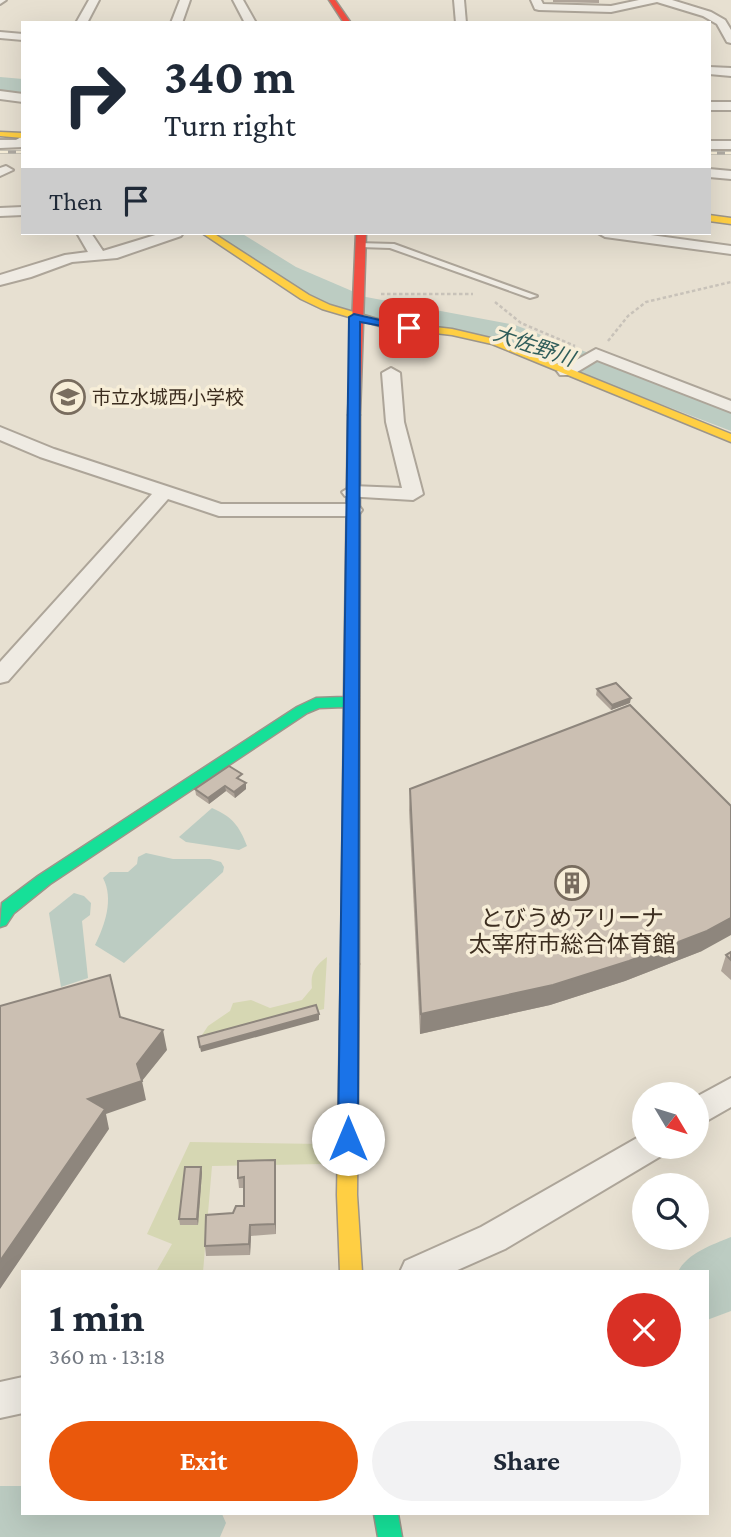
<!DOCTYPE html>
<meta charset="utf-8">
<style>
body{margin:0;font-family:"Crimson Pro","Noto Sans JP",serif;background:#f2f2f3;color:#1f2937;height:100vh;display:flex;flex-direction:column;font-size:26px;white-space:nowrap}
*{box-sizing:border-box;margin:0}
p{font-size:23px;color:#747a83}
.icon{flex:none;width:38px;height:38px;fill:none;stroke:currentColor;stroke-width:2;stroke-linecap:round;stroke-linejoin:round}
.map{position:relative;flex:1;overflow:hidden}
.drawer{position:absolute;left:21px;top:1270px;width:688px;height:245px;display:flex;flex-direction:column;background:#fff;border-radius:0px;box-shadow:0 7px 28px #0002}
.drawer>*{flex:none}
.guide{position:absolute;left:21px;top:21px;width:690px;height:214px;border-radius:0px;box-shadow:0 7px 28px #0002;background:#fff;color:#1f2937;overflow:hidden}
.needle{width:46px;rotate:128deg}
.fabs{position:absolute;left:632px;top:1082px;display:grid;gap:14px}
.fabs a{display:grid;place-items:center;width:77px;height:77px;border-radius:50%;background:#fff;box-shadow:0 7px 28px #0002;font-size:35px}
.pin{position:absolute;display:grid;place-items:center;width:60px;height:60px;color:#fff;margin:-30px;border-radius:14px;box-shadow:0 4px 10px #0006}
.me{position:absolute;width:77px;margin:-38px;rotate:0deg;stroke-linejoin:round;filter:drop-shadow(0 0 5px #0008)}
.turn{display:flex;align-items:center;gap:24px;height:147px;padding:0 28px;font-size:32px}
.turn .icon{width:91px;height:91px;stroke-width:2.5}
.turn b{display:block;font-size:49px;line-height:60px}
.then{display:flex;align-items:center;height:66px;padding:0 28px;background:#0003;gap:14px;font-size:26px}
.round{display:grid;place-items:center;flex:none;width:74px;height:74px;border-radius:37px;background:#f2f2f3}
.headline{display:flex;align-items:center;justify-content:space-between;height:119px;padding:0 28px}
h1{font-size:42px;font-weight:700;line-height:52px}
.button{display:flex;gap:14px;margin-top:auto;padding:14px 28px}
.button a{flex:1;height:80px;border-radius:42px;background:#ea580c;color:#fff;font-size:28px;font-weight:700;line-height:80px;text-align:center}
.button a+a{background:#f2f2f3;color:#1f2937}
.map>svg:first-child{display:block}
.green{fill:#d6d7b3}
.water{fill:#bcccc2}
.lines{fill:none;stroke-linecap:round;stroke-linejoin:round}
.river{fill:#bcccc2;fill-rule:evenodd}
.lane-casing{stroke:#ada599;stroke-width:4}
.street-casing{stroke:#ada599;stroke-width:4}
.fast-casing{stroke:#9c958a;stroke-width:3}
.slow-casing{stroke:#9c958a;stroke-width:3}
.jam-casing{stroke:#9c958a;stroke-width:3}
.path{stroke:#c8c2b9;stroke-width:2.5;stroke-dasharray:3.5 2.5;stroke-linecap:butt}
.lane{fill:#efebe3;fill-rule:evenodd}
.street{fill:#efebe3;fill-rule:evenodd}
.fast{fill:#16e098;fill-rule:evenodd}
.slow{fill:#ffcf43;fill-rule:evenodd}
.jam{fill:#f24e42;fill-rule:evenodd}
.rail-casing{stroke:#afaaa2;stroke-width:3.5}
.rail{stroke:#f7eed8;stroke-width:2.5;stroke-dasharray:8;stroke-linecap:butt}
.wall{fill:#afa499}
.shaded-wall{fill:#8e867d}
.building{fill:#cbbfb2;stroke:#8e867d;stroke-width:2}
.route{fill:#1a73e8;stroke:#114b97;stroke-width:2}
.labels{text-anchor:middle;stroke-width:7;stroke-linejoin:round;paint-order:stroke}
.far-poi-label{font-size:19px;fill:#3d2e20;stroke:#f7eed8;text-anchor:start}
.far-water-label{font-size:21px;font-style:italic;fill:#2f5d5a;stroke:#f7eed8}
.poi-label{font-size:23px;fill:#3d2e20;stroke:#f7eed8}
</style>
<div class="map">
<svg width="731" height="1537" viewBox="0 0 731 1537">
<rect width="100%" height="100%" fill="#e7e0d1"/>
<g class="green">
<path d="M327 957 324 1009 198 1041 208 1026 230 1011 233 1003 251 1000 270 1008 302 1000 312 988C310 973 315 966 327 957Z"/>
<polygon points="190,1142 323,1144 323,1164 212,1166 203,1272 156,1272 172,1244 147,1234"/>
</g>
<g class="water">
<path d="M212 808C233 817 239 826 247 846L239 850 186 842 179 837Z"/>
<path d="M146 853 173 859H210L221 862 224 867 223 872 124 963 95 945C105 925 114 899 103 878L110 872H128L137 864 138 857Z"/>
<polygon points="74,893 84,896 91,903 90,915 82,921 88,978 61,987 49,913"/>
</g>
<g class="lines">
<g class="river">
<polygon points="0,77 23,79 23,93 0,91"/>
<polygon points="206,233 241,233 296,267 366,297 515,325 731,407 731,431 491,339 378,321 319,302 273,281 210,239"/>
<path d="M731 1237V1311L707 1320V1272H678C687 1253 712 1245 731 1237Z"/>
<polygon points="0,1486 23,1486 23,1514 222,1514 226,1523 220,1537 0,1537"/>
</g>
<g class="lane-casing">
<polygon id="lane" points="357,243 394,244 537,296 530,298 390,248 360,247 356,245"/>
</g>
<g class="street-casing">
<g id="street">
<polygon points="0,0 6,0 0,4"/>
<polygon points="89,0 99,0 87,23 76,23"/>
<polygon points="180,0 190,0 182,23 171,23"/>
<polygon points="233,0 243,0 256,23 245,23"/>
<polygon points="454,0 464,0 466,23 456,23"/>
<polygon points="531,0 541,0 543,4 611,6 639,0 672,0 711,12 725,20 731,30 731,43 727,42 717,24 703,16 657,2 611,12 539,10 535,9"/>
<polygon points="0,32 23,34 23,40 0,38"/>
<polygon points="709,67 731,68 731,76 709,74"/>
<polygon points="0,91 23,94 23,102 0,99"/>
<rect x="709" y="102" width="22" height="8"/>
<polygon points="23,136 23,147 0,148 0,140 16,140"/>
<rect x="709" y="141" width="22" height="8"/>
<polygon points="6,166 13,170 0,176 0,168"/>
<polygon points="709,169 731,171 731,179 709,177"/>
<polygon points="23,207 23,215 0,216 0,208"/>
<polygon points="77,233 91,233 103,251 162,233 183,233 181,236 117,258 72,262 31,277 0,285 0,275 65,255 88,252"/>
<polygon points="598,233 636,233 731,246 731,254 605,237"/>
<polygon points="596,349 731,401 731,412 597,360 572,375 560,375 557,371"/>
<polygon points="391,368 400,373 404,422 423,494 413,500 345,496 342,492 352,486 402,488 386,422 382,373"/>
<polygon points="0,427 54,449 221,504 352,504 359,506 362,510 359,514 352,516 219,516 168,499 8,681 0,683 0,662 152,494 40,457 0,440"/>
<polygon points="731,1078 731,1107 696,1127 696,1097"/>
<polygon points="644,1134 644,1146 666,1146 661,1156 505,1249 453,1272 400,1272 405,1261 481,1227"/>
<polygon points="23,1377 23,1413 0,1418 0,1382"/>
</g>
</g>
<g class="fast-casing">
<g id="fast">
<polygon points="354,412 360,415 359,964 356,969 350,971 344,969 341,964 344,707 319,708 307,713 50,884 14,913 6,925 0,927 2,903 38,876 297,707 316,698 344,697 348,415"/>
<polygon points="374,1514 398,1514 402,1537 378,1537"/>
</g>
</g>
<g class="slow-casing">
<g id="slow">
<polygon points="0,132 23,133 23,138 0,136"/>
<polygon points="709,215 731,218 731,224 709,221"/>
<polygon points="202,233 213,233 309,295 330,305 384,321 452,329 499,340 731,434 731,442 492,344 452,335 383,327 322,309 301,299"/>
<polygon points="350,957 356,959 359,964 357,1195 362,1272 340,1272 337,1195 341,964 344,959"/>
</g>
</g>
<g class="jam-casing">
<g id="jam">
<polygon points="329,0 335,0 351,23 344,23"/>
<polygon points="356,233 366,233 360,415 354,418 348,415"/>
</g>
</g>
<g class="path">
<polyline points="381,294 473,294"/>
<polyline points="495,302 521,323 575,346"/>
<polyline points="608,341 628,316 646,302 731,282"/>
</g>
<use href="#lane" class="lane"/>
<use href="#street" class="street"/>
<use href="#fast" class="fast"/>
<use href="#slow" class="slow"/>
<use href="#jam" class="jam"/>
<g class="rail-casing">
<g id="rail">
<polyline points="0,152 23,152"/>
<polyline points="709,153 731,153"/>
</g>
</g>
<use href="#rail" class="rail"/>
</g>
<g class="wall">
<polygon points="553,0 599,0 599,3 553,2"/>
<polygon points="597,689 630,703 611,710 596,695"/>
<polygon points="243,780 241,781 246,783 246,789 235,798 226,791 209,804 196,795 195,789"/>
<polygon points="410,789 702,951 625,981 550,1005 420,1034 409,810"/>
<polygon points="731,952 731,980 721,971 726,955"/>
<polygon points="276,1171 276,1234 251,1236 250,1255 206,1256 205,1246 233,1213 244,1206 244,1188 239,1188 238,1178"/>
<polygon points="202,1172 198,1225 180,1225 179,1219"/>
</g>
<g class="shaded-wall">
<polygon points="631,698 630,703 611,710 612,705"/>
<polygon points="246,783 246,789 235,798 234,792"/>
<polygon points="225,786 226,791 209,804 208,798"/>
<polygon points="731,918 731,935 702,951 625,981 550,1005 420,1034 421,1014"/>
<polygon points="319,1014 319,1020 201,1052 200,1047"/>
<polygon points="163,1030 167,1050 142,1081 146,1100 106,1114 109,1129 0,1289 0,1261 88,1099"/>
<polygon points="275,1160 276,1171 276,1234 275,1224"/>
<polygon points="201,1167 202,1172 198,1225 197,1219"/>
<polygon points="250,1225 251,1236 250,1255 249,1244"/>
</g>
<g class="building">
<polygon points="616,683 631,698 612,705 597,689"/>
<polygon points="630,705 731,806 731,918 707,931 629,961 553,985 421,1014 410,789"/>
<polygon points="229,766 242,774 237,778 246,783 234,792 225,786 208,798 195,789"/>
<polygon points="731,952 731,960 726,955"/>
<polygon points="110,975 120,1017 163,1030 137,1064 142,1081 88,1099 105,1109 0,1261 0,1006"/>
<polygon points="316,1005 319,1014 200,1047 198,1037"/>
<polygon points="275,1160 275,1224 250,1225 249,1244 205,1246 206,1215 233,1213 236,1206 244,1206 244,1177 238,1178 238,1161"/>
<polygon points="185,1167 201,1167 197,1219 179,1219"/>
</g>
<polygon class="route" points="354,314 414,328 409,331 360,322 358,1139 355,1145 348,1148 341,1145 338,1139 349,317"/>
<defs>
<g id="school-ring" transform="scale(1.75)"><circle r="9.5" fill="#f7eed8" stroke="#786c5e" stroke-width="1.5"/><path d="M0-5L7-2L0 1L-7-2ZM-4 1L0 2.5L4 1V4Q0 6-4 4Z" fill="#786c5e"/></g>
<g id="building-ring" transform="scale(1.75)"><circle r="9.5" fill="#f7eed8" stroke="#786c5e" stroke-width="1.5"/><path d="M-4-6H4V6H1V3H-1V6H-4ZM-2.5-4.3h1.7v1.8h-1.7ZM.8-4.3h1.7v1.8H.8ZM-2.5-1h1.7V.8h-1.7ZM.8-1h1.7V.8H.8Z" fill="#786c5e"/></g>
</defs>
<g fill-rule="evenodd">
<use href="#school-ring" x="68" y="397"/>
<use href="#building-ring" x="572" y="883"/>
</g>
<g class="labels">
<g class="far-poi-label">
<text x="92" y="404">市立水城西小学校</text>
</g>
<g class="far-water-label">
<text transform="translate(534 346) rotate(19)" y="7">大佐野川</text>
</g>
<g class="poi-label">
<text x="572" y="926">とびうめアリーナ<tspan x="572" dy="26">太宰府市総合体育館</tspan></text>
</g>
</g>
</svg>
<div class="fabs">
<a><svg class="needle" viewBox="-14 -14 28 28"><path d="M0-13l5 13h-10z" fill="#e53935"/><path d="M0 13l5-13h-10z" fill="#747a83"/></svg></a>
<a><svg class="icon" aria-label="search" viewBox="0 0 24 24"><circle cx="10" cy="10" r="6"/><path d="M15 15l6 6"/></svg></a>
</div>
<div class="pin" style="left:409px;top:328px;background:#d93025"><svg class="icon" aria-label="arrive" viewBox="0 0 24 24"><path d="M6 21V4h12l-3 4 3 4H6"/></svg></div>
<svg class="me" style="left:348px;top:1139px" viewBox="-20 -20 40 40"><circle r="19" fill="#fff"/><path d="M0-13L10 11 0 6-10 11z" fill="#1a73e8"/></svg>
<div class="guide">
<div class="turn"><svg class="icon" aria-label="right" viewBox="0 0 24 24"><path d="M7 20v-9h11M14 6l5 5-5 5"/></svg><div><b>340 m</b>Turn right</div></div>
<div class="then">Then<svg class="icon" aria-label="arrive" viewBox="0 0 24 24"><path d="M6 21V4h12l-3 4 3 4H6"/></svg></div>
</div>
<section class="drawer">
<div class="headline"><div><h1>1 min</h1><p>360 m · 13:18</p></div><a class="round" style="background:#d93025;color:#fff"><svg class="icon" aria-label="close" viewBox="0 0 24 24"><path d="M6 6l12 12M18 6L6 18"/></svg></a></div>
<div class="button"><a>Exit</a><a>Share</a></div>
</section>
</div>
